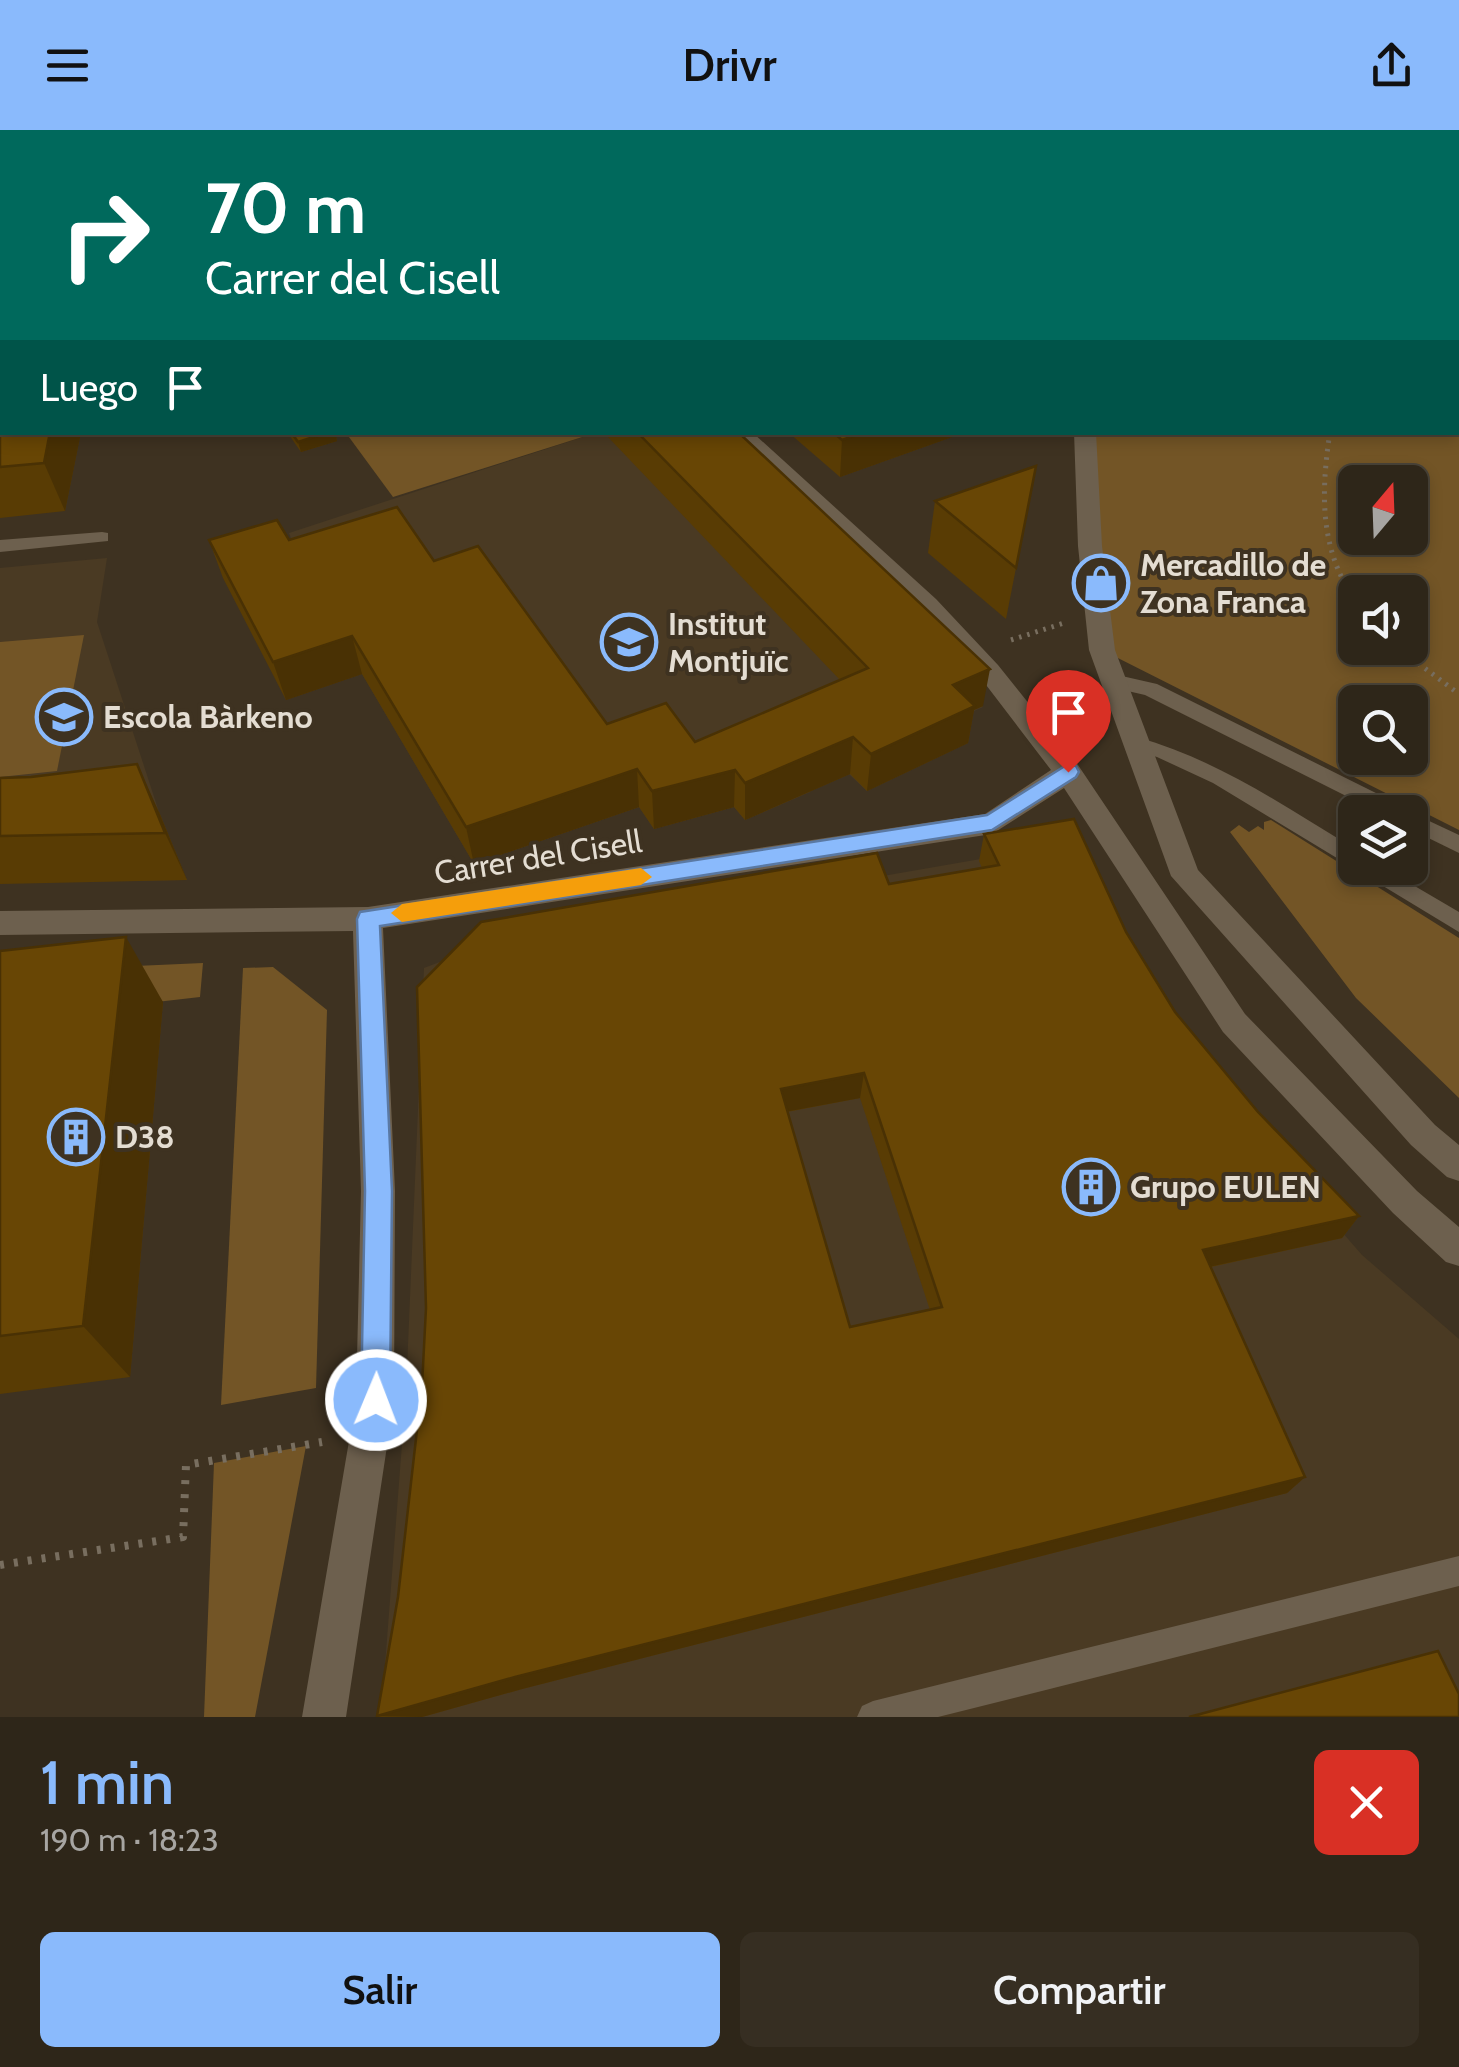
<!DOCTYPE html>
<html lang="es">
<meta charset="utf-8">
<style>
body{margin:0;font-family:Cabin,sans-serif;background:#362e22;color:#f1f3f6;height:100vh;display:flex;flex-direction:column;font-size:38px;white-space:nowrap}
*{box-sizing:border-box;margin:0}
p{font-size:32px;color:#a7a5a2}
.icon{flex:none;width:55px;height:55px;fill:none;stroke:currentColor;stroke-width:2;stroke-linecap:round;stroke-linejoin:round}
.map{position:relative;height:1587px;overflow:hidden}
.sheet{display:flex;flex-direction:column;background:#2e2619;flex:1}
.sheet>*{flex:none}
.guide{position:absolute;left:0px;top:0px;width:1460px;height:305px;box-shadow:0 5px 15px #0003,0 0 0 2px #494338;background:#00695c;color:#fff;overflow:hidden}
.needle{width:65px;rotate:19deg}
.fabs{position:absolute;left:1338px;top:335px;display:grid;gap:20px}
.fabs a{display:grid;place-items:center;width:90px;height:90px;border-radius:15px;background:#2e2619;box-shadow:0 5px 15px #0003,0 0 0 2px #494338;font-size:50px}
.pin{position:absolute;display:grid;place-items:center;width:85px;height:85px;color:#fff;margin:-102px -42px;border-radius:50% 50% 50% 0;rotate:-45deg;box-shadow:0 0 10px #0007}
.pin .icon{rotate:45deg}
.me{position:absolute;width:110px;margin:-55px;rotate:1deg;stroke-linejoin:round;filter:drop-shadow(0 0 8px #0008)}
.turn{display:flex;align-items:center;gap:35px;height:210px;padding:0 40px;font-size:45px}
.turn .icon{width:130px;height:130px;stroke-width:2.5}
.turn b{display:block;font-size:70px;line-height:85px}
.then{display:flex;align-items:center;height:95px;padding:0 40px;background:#0003;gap:20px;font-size:38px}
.round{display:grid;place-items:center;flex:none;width:105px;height:105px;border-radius:15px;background:#362e22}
.headline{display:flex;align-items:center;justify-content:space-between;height:170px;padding:0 40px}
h1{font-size:60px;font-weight:600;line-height:75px;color:#8abafc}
.cta{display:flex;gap:20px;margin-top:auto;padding:20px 40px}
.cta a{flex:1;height:115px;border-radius:15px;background:#8abafc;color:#111;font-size:40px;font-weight:600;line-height:115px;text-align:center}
.cta a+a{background:#362e22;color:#f1f3f6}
header{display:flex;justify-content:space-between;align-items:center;height:130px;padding:0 40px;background:#8abafc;color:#111;font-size:45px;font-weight:600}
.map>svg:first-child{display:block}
.built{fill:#4a3a23}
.green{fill:#735526;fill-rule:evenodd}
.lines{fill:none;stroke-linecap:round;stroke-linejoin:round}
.path-far2{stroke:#786e5f;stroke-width:4;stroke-dasharray:1 5;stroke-linecap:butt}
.path-far1{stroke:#786e5f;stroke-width:5;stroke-dasharray:2.5 6;stroke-linecap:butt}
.path{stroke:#786e5f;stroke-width:8;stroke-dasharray:4 10;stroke-linecap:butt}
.lane{fill:#6d604e;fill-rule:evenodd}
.street{fill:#6d604e;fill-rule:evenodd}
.wall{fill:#593c04;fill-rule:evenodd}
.shaded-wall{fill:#493104}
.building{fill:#684605;stroke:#493104;stroke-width:2.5;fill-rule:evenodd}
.route{fill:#8abafc;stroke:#5a79a4;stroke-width:2.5}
.slow{fill:#f59e0b}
.labels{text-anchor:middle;stroke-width:8;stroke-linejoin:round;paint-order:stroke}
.poi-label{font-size:32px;font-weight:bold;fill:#e4ddd2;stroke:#3e3221;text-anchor:start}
.street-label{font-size:32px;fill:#e4ddd2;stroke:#3e3221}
</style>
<header><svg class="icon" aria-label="menu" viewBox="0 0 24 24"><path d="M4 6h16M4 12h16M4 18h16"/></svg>Drivr<svg class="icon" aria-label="share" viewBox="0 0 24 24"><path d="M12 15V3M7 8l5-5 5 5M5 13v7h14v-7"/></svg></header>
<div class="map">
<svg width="1459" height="1587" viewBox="0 0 1459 1587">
<rect width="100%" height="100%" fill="#3e3221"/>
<g class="built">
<polygon points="595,303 699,303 983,577 947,593 867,661 834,630 800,649 810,662 745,690 734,677 654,699 639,677 474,734 305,447 289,403"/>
<polygon points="107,428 97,492 159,682 187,750 0,753 0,438"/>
<polygon points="1067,714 1161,894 1362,1125 1459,1209 1459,1587 381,1587 406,1262 424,838 481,816"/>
</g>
<g class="green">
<path d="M894 0H1459V700L1102 520 1085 303 1458 302V2ZM1355 352H1410V408H1355ZM1355 462H1410V518H1355ZM1355 572H1410V628H1355Z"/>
<polygon points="346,303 595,303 393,367"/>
<polygon points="84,505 57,641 0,647 0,512"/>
<polygon points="1271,690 1459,808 1459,968 1356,868 1230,702 1239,695 1249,702 1258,696 1264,700 1264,692"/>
<polygon points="203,833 200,867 0,890 0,842"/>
<polygon points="273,837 327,880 316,1258 221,1275 243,838"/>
<polygon points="306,1316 255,1587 204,1587 214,1333"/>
</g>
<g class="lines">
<polyline class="path-far2" points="1183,2 1195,0"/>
<g class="path-far1">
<path d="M1330 302C1321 361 1319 419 1355 470"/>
<polyline points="1011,510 1064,493"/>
<polyline points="1398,518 1459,564"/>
</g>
<polyline class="path" points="0,1435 183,1407 186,1335 322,1312"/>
<g class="lane">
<polygon points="102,402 108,403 108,411 0,422 0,410"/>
<polygon points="1113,544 1157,554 1402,676 1406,682 1378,682 1145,565 1106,556 1103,551 1106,546"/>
<path d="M1137 607C1218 630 1284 676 1355 719V738H1384L1459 782V802L1213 653 1157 627 1130 619 1127 614 1130 609Z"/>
<polygon points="1409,682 1410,682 1459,705 1459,723 1410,699"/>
<polygon points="1459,1426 1459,1456 938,1587 857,1587 862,1576 873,1571"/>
</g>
<g class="street">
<polygon points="784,0 802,0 803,2 785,2"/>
<polygon points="886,0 903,0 904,2 887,2"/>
<polygon points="728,302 752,302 936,469 998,535 1078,635 1245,884 1417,1061 1459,1097 1459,1136 1446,1132 1393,1083 1223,902 1064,658 992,704 383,798 395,1061 394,1270 346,1587 302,1587 356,1270 361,1061 353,801 0,805 0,781 368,777 985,684 1051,640 980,547 918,481"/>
<polygon points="1074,302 1096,302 1102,416 1115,520 1198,740 1435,995 1459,1015 1459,1051 1447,1047 1411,1015 1171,746 1089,520 1078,416"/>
</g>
</g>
<g class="wall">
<polygon points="0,0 164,0 165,2 2,2 81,302 65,381 0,388"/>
<polygon points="481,0 580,0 583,2 483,2"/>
<polygon points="629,0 791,0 794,2 632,2"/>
<polygon points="287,302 335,302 337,311 301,322"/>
<polygon points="607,302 738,302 983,576 974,580 968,613 867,661 850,644 745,690 734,677 654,699 639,677 474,734 362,544 286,570 223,448 209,410 289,410 434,431 607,594 695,612 840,550 608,307"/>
<polygon points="788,302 966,302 840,347"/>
<polygon points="935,371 1026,387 1006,489 928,423"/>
<polygon points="0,648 159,682 187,750 0,754"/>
<path d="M984 704 1126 802 1175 882 1258 982 1359 1086 1342 1108 1211 1137 1305 1347 1287 1363 522 1559 422 1587H378L377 1586 889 754 982 738 979 731ZM860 968 930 1180 850 1197 787 982Z"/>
<polygon points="0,821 163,872 130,1247 0,1264"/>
</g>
<g class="shaded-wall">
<polygon points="145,0 164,0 165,2 145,2"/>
<polygon points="50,302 81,302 65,381 44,333"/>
<polygon points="329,302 335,302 337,311 301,322 298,312"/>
<polygon points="865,302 966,302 840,347 842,310"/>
<polygon points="352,506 362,544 286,570 273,532"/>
<polygon points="990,539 983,576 974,580 968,613 867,661 871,624 953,555"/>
<polygon points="853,607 850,644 745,690 745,653"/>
<polygon points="137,634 159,682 187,750 165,703"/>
<polygon points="637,639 639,677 474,734 466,697"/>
<polygon points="735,640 734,677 654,699 652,661"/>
<polygon points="126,807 163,872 130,1247 83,1196"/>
<polygon points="864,943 860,968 779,983 781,959"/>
<polygon points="1359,1086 1342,1108 1190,1141 1203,1120"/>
<polygon points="1305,1347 1287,1363 522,1559 422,1587 377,1586 515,1547"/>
</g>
<g class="building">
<polygon points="0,0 145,0 145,2 2,2 2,172 0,172"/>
<polygon points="289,0 449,0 449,2 287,2"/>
<polygon points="506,0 580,0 583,2 508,2"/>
<polygon points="656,0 791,0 794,2 659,2"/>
<polygon points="2,172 2,302 50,302 44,333 0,337 0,175"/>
<polygon points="291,302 329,302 298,312"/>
<polygon points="637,302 738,302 990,539 953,555 975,576 871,624 853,607 745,653 735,640 652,661 637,639 466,697 352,506 273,532 209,410 277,390 289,410 397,377 434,431 478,416 607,594 666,573 695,612 868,538"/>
<polygon points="833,302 865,302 842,310"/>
<polygon points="1036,336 1016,438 935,371"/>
<polygon points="137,634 165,703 0,706 0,648 31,647"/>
<path d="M1074 689 1126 802 1175 882 1258 982 1359 1086 1203 1120 1305 1347 515 1547 377 1586 398 1467 422 1256 426 1178 417 857 481 792 877 723 889 754 999 735 984 704ZM864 943 942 1177 850 1197 781 959Z"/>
<polygon points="126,807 83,1196 0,1206 0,821"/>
<polygon points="1438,1521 1459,1564 1459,1587 1189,1587"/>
</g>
<polygon class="route" points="1068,634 1076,636 1079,642 1076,647 992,700 380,796 392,1061 390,1270 386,1280 376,1285 365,1280 361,1270 365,1061 357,789 360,782 987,685"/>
<polygon class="slow" points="641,738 652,747 641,755 402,792 391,783 402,774"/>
<defs>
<g id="shop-ring" transform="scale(2.875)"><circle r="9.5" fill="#3e3221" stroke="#8abafc" stroke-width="1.5"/><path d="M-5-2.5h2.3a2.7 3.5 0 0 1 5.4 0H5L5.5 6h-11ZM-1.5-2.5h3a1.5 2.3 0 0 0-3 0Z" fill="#8abafc"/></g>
<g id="school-ring" transform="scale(2.875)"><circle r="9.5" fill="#3e3221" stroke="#8abafc" stroke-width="1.5"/><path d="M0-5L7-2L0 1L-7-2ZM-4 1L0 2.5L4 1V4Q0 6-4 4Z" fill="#8abafc"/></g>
<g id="building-ring" transform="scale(2.875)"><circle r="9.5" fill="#3e3221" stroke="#8abafc" stroke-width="1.5"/><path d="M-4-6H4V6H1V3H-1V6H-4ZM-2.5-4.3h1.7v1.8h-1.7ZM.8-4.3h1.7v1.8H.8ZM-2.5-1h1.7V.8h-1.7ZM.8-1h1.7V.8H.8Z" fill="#8abafc"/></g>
</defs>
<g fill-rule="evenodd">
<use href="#shop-ring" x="1101" y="453"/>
<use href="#school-ring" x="629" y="512"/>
<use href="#school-ring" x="64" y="587"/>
<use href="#building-ring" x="76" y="1007"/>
<use href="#building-ring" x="1091" y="1057"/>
</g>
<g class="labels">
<g class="poi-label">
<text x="1140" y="446">Mercadillo de<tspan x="1140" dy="37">Zona Franca</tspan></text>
<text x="668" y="505">Institut<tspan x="668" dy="37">Montjuïc</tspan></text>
<text x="103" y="598">Escola Bàrkeno</text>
<text x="115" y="1018">D38</text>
<text x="1130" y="1068">Grupo EULEN</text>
</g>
<g class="street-label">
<text transform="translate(538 727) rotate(-9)" y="11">Carrer del Cisell</text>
</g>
</g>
</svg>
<div class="fabs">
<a><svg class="needle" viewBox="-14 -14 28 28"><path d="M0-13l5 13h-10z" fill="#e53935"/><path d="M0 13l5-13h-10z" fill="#a7a5a2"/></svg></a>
<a><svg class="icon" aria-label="sound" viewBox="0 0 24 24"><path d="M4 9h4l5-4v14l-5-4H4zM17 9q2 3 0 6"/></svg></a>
<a><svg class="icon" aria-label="search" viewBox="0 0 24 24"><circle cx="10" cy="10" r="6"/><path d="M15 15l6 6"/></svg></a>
<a><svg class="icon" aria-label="layers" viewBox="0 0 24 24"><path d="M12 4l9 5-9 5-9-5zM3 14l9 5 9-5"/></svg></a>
</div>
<div class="pin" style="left:1068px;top:642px;background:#d93025"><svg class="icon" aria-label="arrive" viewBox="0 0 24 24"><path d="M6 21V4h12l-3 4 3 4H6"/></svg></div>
<svg class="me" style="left:376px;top:1270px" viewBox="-20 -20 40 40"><circle r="17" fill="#8abafc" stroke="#fff" stroke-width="3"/><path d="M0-11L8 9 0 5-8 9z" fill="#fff"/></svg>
<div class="guide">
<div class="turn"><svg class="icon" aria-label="right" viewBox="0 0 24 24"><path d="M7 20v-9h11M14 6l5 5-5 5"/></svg><div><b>70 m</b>Carrer del Cisell</div></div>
<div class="then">Luego<svg class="icon" aria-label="arrive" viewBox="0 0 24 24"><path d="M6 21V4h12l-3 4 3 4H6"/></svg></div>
</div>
</div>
<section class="sheet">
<div class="headline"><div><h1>1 min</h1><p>190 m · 18:23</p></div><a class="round" style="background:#d93025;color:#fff"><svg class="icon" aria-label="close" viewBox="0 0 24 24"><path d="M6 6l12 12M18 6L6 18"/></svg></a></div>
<div class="cta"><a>Salir</a><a>Compartir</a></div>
</section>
